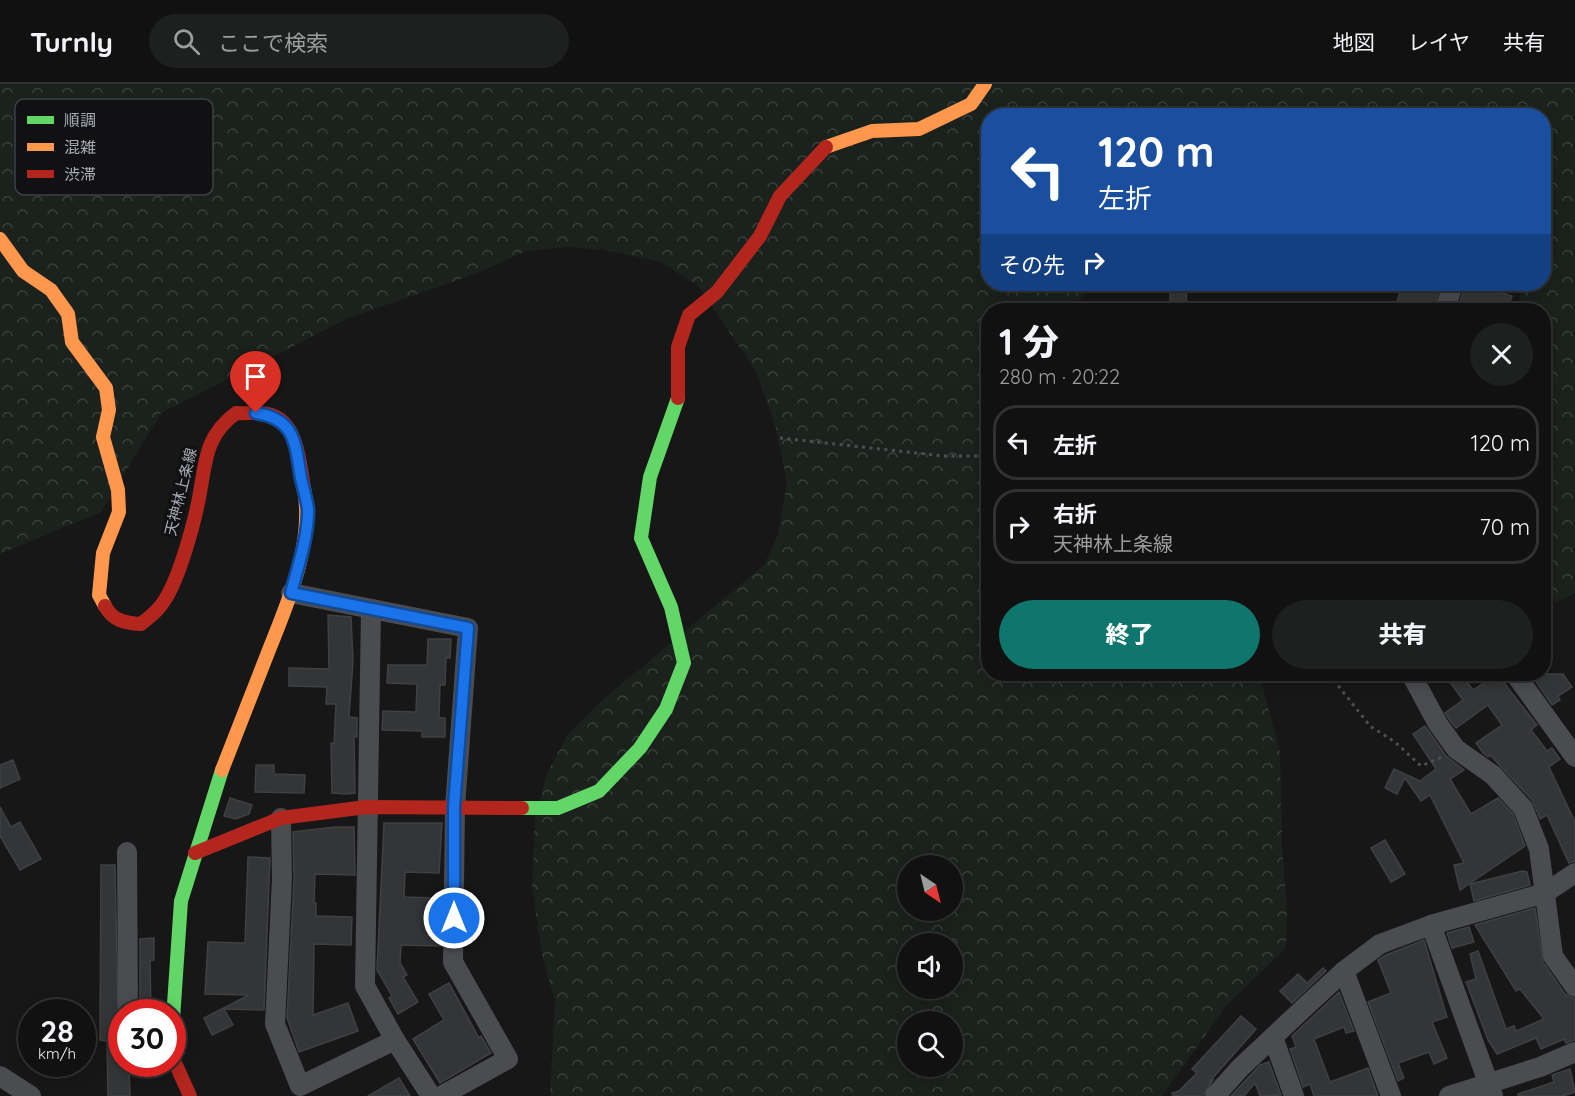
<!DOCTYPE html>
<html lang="ja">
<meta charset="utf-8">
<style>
body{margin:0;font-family:Quicksand,"Noto Sans JP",sans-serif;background:#1e1f1f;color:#f1f3f6;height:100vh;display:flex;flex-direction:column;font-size:22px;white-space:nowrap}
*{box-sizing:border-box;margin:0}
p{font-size:20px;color:#9c9d9f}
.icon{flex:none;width:33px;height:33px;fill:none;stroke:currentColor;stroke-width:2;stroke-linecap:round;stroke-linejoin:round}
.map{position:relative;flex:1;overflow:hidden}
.panel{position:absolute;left:981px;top:219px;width:570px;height:378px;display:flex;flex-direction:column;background:#111;border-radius:24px;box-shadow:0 3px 15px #0003,0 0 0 2px #303131}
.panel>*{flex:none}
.guide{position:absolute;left:981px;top:24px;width:570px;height:183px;border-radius:24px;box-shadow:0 3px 15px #0003,0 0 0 2px #303131;background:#1a4fa0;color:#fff;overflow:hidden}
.needle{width:39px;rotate:145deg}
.controls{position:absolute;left:897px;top:771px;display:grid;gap:12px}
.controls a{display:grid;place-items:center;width:66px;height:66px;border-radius:50%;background:#111;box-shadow:0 3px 15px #0003,0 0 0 2px #303131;font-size:30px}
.speed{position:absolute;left:18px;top:915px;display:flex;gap:12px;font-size:30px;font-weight:700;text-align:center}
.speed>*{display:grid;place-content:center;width:78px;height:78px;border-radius:50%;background:#111;box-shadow:0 3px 15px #0003,0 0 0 2px #303131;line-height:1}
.speed small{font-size:15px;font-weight:400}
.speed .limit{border:9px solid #d22;background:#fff;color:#111}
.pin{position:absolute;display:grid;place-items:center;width:51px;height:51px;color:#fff;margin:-62px -26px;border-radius:50% 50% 50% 0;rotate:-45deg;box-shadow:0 0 6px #0007}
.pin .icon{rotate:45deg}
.me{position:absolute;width:66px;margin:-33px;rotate:0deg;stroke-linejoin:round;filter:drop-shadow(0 0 4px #0008)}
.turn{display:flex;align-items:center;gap:21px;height:126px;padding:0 18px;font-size:27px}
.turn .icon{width:78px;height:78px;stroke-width:2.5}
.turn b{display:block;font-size:42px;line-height:51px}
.then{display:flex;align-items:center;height:57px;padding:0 18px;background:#0003;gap:12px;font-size:22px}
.round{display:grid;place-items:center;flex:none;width:63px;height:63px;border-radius:32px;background:#1e1f1f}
.overview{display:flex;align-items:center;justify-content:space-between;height:102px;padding:0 18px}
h1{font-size:36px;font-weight:800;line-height:45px}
.cta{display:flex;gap:12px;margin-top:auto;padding:12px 18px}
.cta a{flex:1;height:69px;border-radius:36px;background:#0f766e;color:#fff;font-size:24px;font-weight:800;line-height:69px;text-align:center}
.cta a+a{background:#1e1f1f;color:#f1f3f6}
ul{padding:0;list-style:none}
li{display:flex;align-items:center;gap:18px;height:75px;margin:0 12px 9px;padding:0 6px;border:3px solid #303131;border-radius:24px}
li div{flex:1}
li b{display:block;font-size:22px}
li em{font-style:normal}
header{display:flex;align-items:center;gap:36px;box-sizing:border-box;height:84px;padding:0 30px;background:#111;border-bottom:2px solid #303131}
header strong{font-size:28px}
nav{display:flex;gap:33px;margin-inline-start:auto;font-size:21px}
.search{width:420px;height:54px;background:#1e1f1f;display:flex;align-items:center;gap:15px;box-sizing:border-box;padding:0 21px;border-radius:33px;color:#9c9d9f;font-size:22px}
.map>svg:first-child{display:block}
.forest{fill:url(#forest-crowns);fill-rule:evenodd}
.building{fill:#343537;stroke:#3f4043;stroke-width:1.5}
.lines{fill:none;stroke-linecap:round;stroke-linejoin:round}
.path{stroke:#4d4e52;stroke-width:3;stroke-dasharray:3 4.5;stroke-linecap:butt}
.street{stroke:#4b4c50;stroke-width:20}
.fast{stroke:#63d668;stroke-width:14}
.slow{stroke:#ff974d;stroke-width:14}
.jam{stroke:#b3261e;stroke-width:14}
.route-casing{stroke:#114b97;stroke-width:15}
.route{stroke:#1a73e8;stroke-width:10}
.labels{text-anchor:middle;stroke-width:6;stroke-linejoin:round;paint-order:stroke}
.street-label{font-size:15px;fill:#a8adb8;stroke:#111113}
.key{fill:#111113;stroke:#3e4045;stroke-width:1.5}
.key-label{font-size:16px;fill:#a8adb8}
</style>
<header>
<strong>Turnly</strong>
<div class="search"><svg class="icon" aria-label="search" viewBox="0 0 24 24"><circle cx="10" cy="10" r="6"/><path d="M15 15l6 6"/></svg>ここで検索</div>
<nav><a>地図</a><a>レイヤ</a><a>共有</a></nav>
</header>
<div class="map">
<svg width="1575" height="1012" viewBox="0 0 1575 1012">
<defs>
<pattern id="forest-crowns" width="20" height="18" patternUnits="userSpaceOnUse" patternTransform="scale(1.5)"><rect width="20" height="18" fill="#1b211c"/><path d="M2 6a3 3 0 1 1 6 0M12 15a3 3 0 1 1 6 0" fill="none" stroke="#393f3b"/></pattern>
</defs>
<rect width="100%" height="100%" fill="#171717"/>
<path class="forest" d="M0 0H1575V509L1556 519 1544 503V226H1519L1521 200H1544V32H988V200H1097L1067 226H988V590H1259L1280 668 1282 762 1287 825 1286 864 1226 922 1162 1012H550L555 918 542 871 532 803 535 734 547 689 568 650 600 618 764 481 778 451 787 399 776 344 757 289 698 202 661 178 606 166 566 163 526 167 478 189 349 234 161 329 101 428 0 470ZM908 782H952V826H908ZM908 860H952V904H908ZM908 938H952V982H908Z"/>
<g class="building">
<polygon points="1170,200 1187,200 1186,226 1170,226"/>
<polygon points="1402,200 1441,200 1433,226 1395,226"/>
<polygon points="1465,200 1478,200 1477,202 1512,212 1507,226 1458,226"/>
<polygon points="328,531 351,533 353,577 349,633 357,634 357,653 354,652 355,709 347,710 332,709 331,659 334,660 336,620 326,620 327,603 289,602 289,584 329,585"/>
<polygon points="428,555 451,555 450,574 446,574 445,601 440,601 439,634 445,634 445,653 422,653 422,647 382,646 383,627 416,628 417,600 387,599 388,581 427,581"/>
<polygon points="1444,590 1461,590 1473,606 1497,590 1537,641 1531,646 1547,667 1552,664 1560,675 1549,683 1575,738 1575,777 1569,779 1547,731 1540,735 1532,716 1490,671 1488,673 1483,669 1476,659 1502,641 1488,621 1456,644 1448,634 1445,629 1463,616"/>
<polygon points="1531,590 1563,590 1572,603 1558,612 1560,616 1552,621"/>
<polygon points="1425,642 1446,672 1464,686 1450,695 1471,730 1498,714 1513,730 1525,762 1460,806 1454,781 1464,779 1430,711 1421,717 1405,694 1397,710 1385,704 1394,685 1420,697 1436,685 1413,650"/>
<polygon points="13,676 20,695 0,704 0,681"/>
<polygon points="256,681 274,681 274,690 305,691 304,709 255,708"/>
<polygon points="230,714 252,721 249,730 236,735 224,732"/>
<polygon points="0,723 11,743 20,738 41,775 20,786 0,752"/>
<polygon points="384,739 442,739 439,789 405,788 404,813 438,814 437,843 441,843 441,862 401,861 400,879 407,891 403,893 418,918 398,930 389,914 392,912 377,886"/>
<polygon points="335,743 354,743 355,791 315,790 314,819 316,819 316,832 352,833 351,861 314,860 313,931 348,919 358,947 299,968 287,934 294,796 293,748"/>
<polygon points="1385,756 1405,790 1391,798 1371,764"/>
<polygon points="248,773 270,774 264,926 224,925 233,941 212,951 204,934 249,911 205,910 208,858 245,859"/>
<polygon points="101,781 115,781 119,979 129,980 130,1012 108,1012 107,957 100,956"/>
<polygon points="1522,787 1527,788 1530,801 1474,817 1470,800"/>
<polygon points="1535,824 1543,878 1565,910 1575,915 1575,956 1566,959 1564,955 1541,965 1536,954 1497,970 1488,956 1466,898 1476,895 1470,870 1478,867 1506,945 1514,942 1516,947 1544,935 1520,905 1516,907 1475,841"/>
<polygon points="1469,843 1474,858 1452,864 1447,849"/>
<polygon points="154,854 154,876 150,876 151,928 140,928 140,855"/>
<polygon points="1424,856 1447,933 1432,938 1447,974 1434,980 1429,968 1398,979 1404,994 1398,997 1368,918 1391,909 1378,876 1386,871"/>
<polygon points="1323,884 1326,887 1292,919 1280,907 1298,890 1307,899"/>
<polygon points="449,899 479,954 481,952 491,969 440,999 413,955 444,936 429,910"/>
<polygon points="1339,908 1354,947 1346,949 1344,943 1314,955 1318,966 1330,998 1368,984 1378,1012 1314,1012 1310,1000 1303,1003 1290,965 1296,963 1292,952"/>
<polygon points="1241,932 1256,945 1210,997 1213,996 1203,1012 1173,1012 1172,1009 1179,1007 1197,989 1192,985"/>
<polygon points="1269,978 1281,1011 1260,1012 1255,999 1244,1012 1231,1012 1260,981"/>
<polygon points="1570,985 1575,1008 1563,1012 1518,1012 1518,1010 1554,998 1552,991"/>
<polygon points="399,994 410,1012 368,1012"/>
</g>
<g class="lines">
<g class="path">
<polyline points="780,354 944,372 988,372"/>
<polyline points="1329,590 1370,642 1395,658 1421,682 1442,673"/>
</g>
<g class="street">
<polyline points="1445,226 1453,200"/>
<polyline points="291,509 468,544 455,723 453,878 508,975 441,1012"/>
<polyline points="371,525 365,902 395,956 431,1012"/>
<polyline points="1411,590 1438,640 1456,665 1493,691 1523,724 1539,765 1553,872 1575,903"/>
<polyline points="1515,590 1575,673"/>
<polyline points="281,734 282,795 275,940 300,1002 395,956"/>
<polyline points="127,768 128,928"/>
<polyline points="1431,841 1493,1012"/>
<polyline points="1344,887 1391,1012"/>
<polyline points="1273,953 1294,1012"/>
<polyline points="0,992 31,1012"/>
<polyline points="1215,1012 1240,984 1307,921 1344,887 1380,860 1431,841 1545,809 1575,789"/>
<polyline points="1449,1012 1540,983 1575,968"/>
</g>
<g class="fast">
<polyline points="522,724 558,724 599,707 640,664 666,625 684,579 671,523 641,454 650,393 678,314"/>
<polyline points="172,950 181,817 222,686"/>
</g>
<g class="slow">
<polyline points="826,63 872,47 919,45 971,20 985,0"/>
<polyline points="0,155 23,187 51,206 68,230 72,258 106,304 109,326 103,353 118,406 119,428 103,469 99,511 105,522"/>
<path d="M222 686C237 647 252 609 267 571 288 518 314 461 304 404"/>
</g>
<g class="jam">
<polyline points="678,314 678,263 689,231 717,208 760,152 780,112 826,63"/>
<path d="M105 522C113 537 125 539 141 540 151 532 160 525 166 514 180 491 194 440 199 414 206 378 204 353 236 329 247 330 264 327 274 332 298 342 300 381 304 404"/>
<polyline points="195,769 281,734 366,723 522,724"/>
<polyline points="172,972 190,1012"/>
</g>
</g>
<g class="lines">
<g class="route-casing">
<path id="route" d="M256 329C296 335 295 360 301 394 303 404 307 416 308 426 308 454 298 482 291 509L468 544 454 723V834"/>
</g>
<use href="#route" class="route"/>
</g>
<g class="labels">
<g class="street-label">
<text transform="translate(181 408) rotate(-76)" y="5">天神林上条線</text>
</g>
</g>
<rect x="15" y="15" width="198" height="96" rx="9" class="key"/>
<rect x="27" y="32" width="27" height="8" fill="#63d668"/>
<rect x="27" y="59" width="27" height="8" fill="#ff974d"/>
<rect x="27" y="86" width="27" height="8" fill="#b3261e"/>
<g class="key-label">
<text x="64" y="42">順調</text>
<text x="64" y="69">混雑</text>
<text x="64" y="96">渋滞</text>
</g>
</svg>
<div class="controls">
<a><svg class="needle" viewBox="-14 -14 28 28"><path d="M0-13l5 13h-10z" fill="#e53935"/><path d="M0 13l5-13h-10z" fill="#9c9d9f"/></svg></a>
<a><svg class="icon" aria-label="sound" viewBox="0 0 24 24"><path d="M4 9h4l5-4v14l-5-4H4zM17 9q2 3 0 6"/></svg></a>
<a><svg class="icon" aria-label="search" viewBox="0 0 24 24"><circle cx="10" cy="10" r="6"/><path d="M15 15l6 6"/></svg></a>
</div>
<div class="speed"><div>28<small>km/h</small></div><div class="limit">30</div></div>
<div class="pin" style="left:256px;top:329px;background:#d93025"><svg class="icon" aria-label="arrive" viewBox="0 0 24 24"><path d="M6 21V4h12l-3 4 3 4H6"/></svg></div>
<svg class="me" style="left:454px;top:834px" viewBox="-20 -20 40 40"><circle r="17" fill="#1a73e8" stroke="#fff" stroke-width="3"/><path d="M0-11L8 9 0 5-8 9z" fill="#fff"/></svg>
<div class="guide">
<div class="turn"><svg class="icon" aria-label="left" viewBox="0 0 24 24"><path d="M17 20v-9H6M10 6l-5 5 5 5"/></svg><div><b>120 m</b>左折</div></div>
<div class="then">その先<svg class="icon" aria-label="right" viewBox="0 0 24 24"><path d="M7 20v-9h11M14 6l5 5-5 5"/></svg></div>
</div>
<section class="panel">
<div class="overview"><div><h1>1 分</h1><p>280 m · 20:22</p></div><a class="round"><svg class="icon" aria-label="close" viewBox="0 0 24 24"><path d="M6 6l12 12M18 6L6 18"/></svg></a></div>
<ul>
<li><svg class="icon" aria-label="left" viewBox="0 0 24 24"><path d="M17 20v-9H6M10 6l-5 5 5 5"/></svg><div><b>左折</b></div><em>120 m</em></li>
<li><svg class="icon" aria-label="right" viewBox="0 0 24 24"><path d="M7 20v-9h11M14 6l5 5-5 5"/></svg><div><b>右折</b><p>天神林上条線</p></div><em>70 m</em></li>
</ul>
<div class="cta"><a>終了</a><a>共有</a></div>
</section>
</div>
